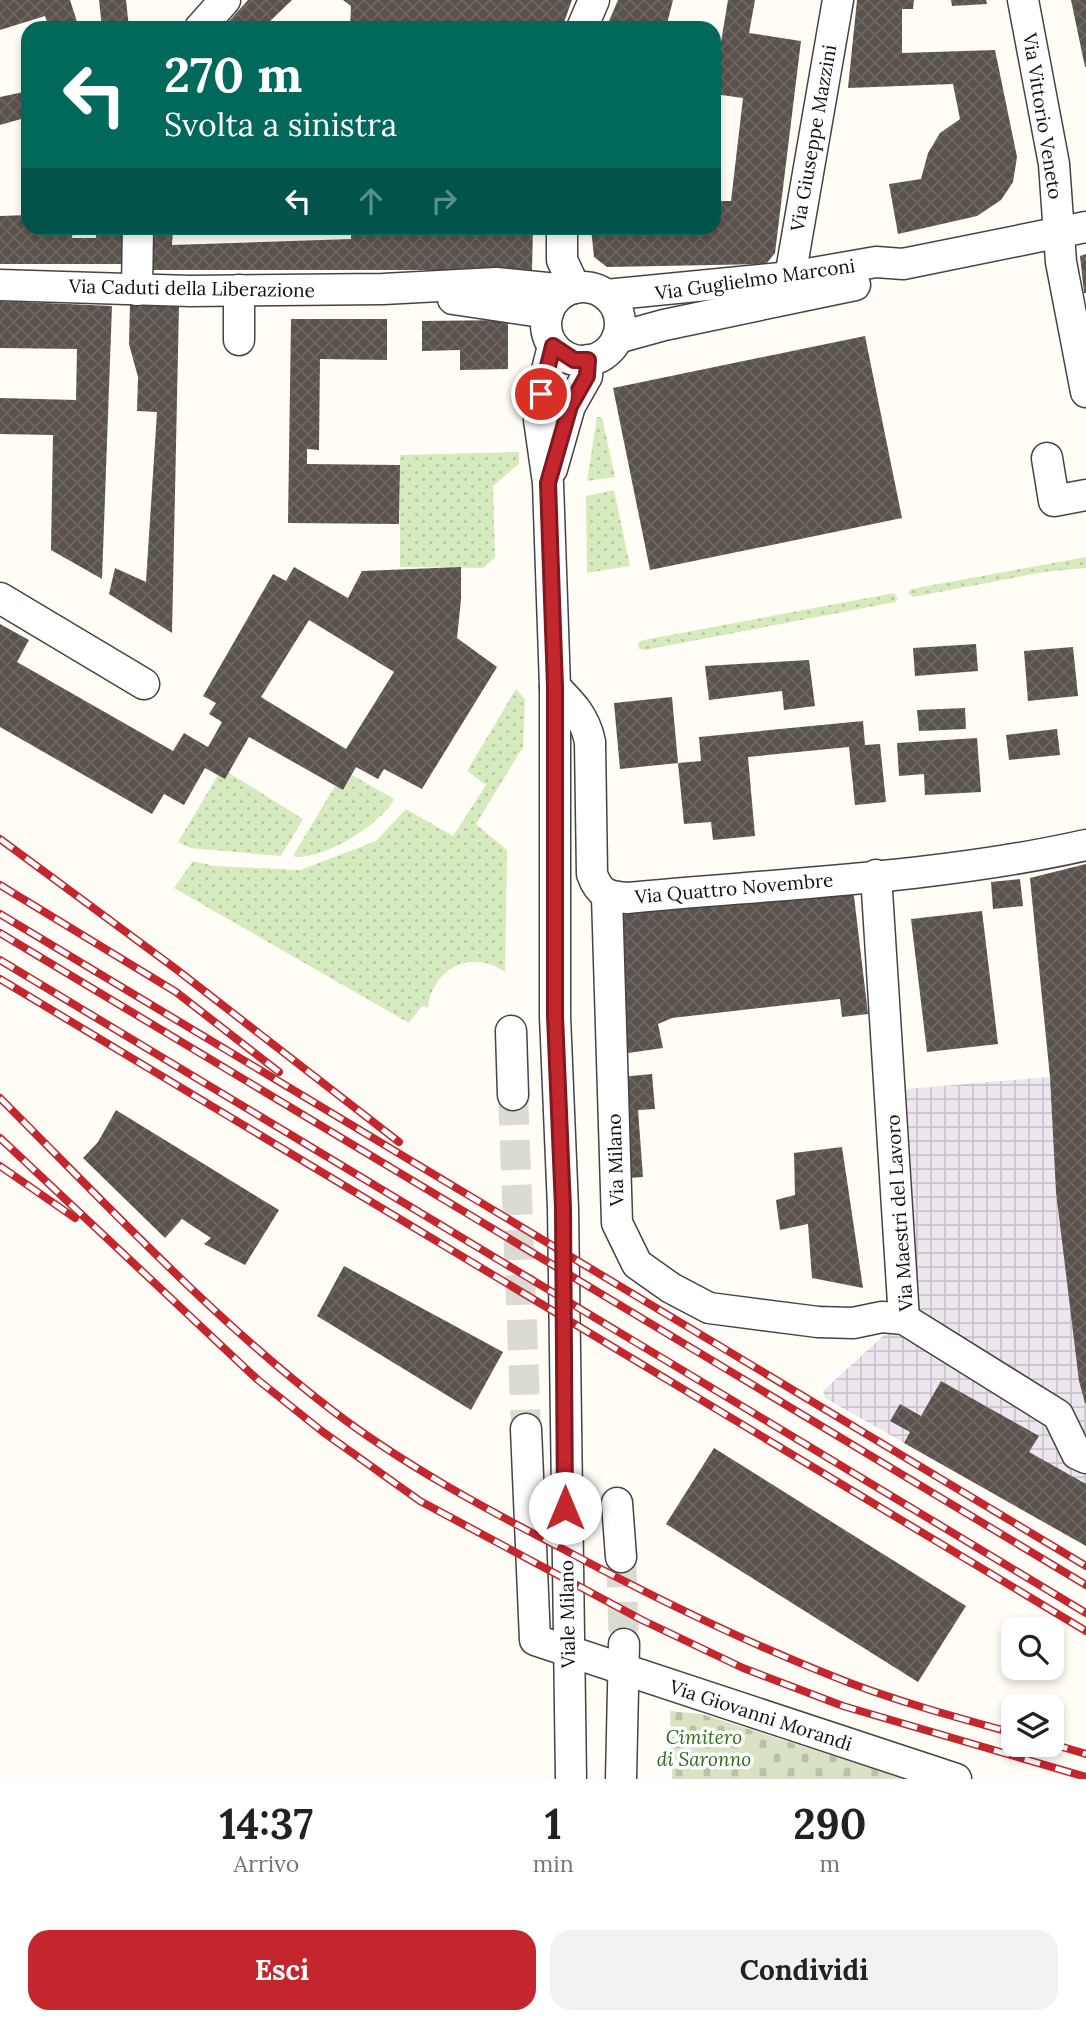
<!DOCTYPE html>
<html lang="it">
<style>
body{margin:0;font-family:Lora,serif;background:#f2f2f2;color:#222;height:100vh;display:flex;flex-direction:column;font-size:26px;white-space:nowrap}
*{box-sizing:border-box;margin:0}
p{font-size:23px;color:#767676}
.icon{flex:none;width:38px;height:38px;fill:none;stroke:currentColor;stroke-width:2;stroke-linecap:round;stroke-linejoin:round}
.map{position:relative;height:1779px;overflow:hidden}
.details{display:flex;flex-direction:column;background:#fff;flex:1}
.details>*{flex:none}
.top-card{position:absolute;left:21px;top:21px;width:700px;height:214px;border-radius:21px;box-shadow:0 4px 10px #0003;background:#00695c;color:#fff;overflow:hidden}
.fabs{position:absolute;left:1001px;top:1617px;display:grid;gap:14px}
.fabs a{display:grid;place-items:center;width:63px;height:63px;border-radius:14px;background:#fff;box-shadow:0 4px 10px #0003;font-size:35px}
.pin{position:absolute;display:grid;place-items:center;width:60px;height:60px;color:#fff;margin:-30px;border:4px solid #fff;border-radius:50%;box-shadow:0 2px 7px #0007}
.me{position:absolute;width:77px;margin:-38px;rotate:0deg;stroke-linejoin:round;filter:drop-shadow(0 0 5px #0008)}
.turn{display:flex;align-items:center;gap:24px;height:147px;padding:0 28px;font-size:32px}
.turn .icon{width:91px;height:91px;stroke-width:2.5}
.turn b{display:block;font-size:49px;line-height:60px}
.lanes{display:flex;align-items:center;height:66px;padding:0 28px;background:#0003;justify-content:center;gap:35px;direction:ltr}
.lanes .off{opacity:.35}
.eta{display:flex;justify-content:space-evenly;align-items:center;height:119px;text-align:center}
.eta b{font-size:42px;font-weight:800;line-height:49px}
.action{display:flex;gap:14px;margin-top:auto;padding:14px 28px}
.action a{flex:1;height:80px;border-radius:21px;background:#c4262e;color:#fff;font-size:28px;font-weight:800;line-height:80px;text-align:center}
.action a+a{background:#f2f2f2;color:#222}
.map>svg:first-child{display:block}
.industrial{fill:url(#industrial-grid)}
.green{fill:url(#green-dots)}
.cemetery{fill:url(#cemetery-stones)}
.building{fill:url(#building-cross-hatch);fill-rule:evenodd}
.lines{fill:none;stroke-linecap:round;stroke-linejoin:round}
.minor-tunnel{stroke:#dbdad3;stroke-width:30;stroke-dasharray:30 15;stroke-linecap:butt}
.minor-casing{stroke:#444;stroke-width:33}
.minor{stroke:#fff;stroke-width:30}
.rail-casing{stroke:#c4262e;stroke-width:8}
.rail{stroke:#fff;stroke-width:5;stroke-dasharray:16;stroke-linecap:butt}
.route-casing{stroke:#7f191e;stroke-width:18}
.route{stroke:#c4262e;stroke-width:12}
.labels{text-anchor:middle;stroke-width:7;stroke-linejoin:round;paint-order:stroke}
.street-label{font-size:19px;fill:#111;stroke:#fff}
.park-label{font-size:19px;font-style:italic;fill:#2f6b1f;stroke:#fff}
</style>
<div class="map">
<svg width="1086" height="1779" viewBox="0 0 1086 1779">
<defs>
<pattern id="industrial-grid" width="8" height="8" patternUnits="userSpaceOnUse" patternTransform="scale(1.75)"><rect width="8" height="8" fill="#eee6ef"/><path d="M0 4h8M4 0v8" fill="none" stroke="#cbc4cc"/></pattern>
<pattern id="green-dots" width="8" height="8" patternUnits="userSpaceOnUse" patternTransform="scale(1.75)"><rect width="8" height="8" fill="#d5ebbd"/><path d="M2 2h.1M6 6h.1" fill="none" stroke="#b6c8a1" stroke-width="1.8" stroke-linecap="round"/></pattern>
<pattern id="cemetery-stones" width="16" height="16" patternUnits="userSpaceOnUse" patternTransform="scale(1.75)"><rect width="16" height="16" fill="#d9e3c4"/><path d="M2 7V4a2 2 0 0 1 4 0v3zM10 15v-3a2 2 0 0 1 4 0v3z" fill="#b9c2a7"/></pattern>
<pattern id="building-cross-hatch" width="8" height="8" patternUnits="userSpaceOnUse" patternTransform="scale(1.75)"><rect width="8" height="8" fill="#5a524d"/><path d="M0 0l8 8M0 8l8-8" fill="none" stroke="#6d6662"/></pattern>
</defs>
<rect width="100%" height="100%" fill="#fffdf5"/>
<polygon class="industrial" points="1086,864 1086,1546 825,1398 823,1391 918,1304 905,1089 1050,1077 1030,878"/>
<g class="green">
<polygon points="597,417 602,417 615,477 587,481"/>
<polygon points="519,452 519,464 493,486 495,558 483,568 400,567 400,455"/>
<polygon points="614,490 630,566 587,573 586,496"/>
<polygon points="1086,557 1086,568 1044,572 913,597 908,593 911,589"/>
<polygon points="894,593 898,599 895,602 645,650 639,649 638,643 644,640"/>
<path d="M516 689 525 699 523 747 476 824 507 850 505 972C471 948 432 969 428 1008L422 1006 409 1023 174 888 193 861 214 866 300 870 376 841 406 809 453 836 486 785 467 771Z"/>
<polygon points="229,773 303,819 281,856 190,848 178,842 218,775"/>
<path d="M352 775 394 799C382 824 321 862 293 856L335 786 343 790Z"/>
</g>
<polygon class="cemetery" points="670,1711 702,1714 905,1779 672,1779"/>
<g class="building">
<polygon points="0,0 70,0 79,28 49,28 45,16 0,30"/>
<polygon points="99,0 126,0 129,28 102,28"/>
<polygon points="248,0 292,0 263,28 223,28"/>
<polygon points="343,0 572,0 562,28 350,28 351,6"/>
<polygon points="618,0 673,0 666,28 606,28"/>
<polygon points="728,0 755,0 749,33 801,41 775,253 766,264 607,267 594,257 591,228 714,228 714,201 731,201 743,98 714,94 714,60 718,60"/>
<polygon points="857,0 914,0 913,9 902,9 902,53 995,50 1017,157 1013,182 1001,200 977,216 898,234 889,184 921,179 928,153 940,133 960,119 953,84 848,88"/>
<polygon points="951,0 986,0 987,4 952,6"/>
<polygon points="1071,0 1086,0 1086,67 1085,67"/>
<polygon points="28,91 28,117 0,125 0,97"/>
<polygon points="28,215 28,228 73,228 72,238 96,238 96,228 126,228 126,264 0,264 0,216"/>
<polygon points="149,228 173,228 172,245 351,239 351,228 533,228 532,270 148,270"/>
<polygon points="1086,254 1086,293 1084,293 1080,256"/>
<polygon points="0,301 112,306 102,579 51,550 53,435 0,434 0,398 76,400 77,349 0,348"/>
<polygon points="130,304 179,305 172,633 109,594 115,568 146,582 157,412 137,411 138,377 129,344"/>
<polygon points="291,319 387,319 387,360 320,359 319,450 307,449 307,464 400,465 399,524 288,523"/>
<polygon points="508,320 508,369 460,370 460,350 422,351 422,321"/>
<polygon points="865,336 902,518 650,570 613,388"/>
<path d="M294 567 348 598 362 571 461 567V600L457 638 497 667 422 789 384 769 378 779 356 767 343 790 249 737 225 779 205 768 184 805 164 794 152 814 0 727V624L29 640 17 662 173 751 184 733 208 747 222 722 209 714 216 703 203 696 273 574 286 581ZM309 620 394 672 346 749 261 697Z"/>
<polygon points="976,644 978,671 915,676 913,648"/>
<polygon points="1073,647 1078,696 1028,701 1024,651"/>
<polygon points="809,660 815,706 784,710 782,691 709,700 705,666"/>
<polygon points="672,697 678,763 620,769 614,703"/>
<polygon points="965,708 966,729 919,731 917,710"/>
<polygon points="863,721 865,745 880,744 886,802 855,805 849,747 748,757 755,836 713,840 711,822 684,824 678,763 701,761 699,737"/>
<polygon points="1057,729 1060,755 1009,760 1006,735"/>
<polygon points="977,738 981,792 925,795 924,774 899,776 897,743"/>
<polygon points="1086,864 1086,1403 1085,1403 1079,1381 1056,1192 1050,1077 1030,878"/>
<polygon points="1020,879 1023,906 993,909 991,882"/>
<polygon points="853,888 868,1014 842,1017 840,999 672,1018 658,1024 663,1048 621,1054 618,915"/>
<polygon points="982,911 998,1044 927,1052 911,919"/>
<polygon points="652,1074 655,1109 638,1110 643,1177 628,1178 621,1077"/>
<polygon points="116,1110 279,1210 245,1265 204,1244 211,1238 182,1219 165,1238 83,1158 98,1142"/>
<polygon points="842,1147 863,1288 812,1278 808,1224 780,1230 776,1200 795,1195 794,1153"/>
<polygon points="344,1266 503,1352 471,1410 317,1316"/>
<polygon points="941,1381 1039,1436 1029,1452 1086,1484 1086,1546 904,1443 910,1432 890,1421 900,1404 921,1416"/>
<polygon points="714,1448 966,1606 918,1682 666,1524"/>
</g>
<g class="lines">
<g class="minor-tunnel">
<polyline points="513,1095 526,1429"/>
<polyline points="621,1557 624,1644"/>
</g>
<g class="minor-casing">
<g id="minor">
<polyline points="1023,0 1054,164 1061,262 1086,392"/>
<polyline points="200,28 225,0"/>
<polyline points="582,28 594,0"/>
<polyline points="562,228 562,260 575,288"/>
<polyline points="790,277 838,0"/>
<polyline points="0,285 190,291 383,289 496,283 567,290"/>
<circle cx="583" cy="324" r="37"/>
<polyline points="137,290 138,228"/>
<polyline points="239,290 239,340"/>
<polyline points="606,295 790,277 876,262 903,264 1086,227"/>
<polyline points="453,299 548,313"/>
<polyline points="617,338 664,325 855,285"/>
<polyline points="553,346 541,394 539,420 548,483 555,687 555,1016 563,1208 571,1779"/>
<polyline points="1047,458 1054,501 1086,495"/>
<polyline points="552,469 570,406 587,376 588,360"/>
<polyline points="0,598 144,684"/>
<path d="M555 687C572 704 585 717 590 742L592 874C599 894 607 896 627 898 776 884 940 878 1086 845"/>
<polyline points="876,875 904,1319"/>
<polyline points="607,896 617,1223 637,1264 671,1288 709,1308 818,1322 853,1323 882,1317 904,1319 1058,1415 1077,1454 1086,1458"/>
<polyline points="511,1031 513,1095"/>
<polyline points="526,1429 535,1640 956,1779"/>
<polyline points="617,1503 621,1557"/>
<polyline points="621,1779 624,1644"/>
</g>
</g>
<use href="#minor" class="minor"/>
<g class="rail-casing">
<g id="rail">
<polyline points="0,839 176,969 399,1142"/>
<polyline points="0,885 176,992 279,1072"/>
<polyline points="0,914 1086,1566"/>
<polyline points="0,933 1086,1585"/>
<polyline points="0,960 1086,1613"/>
<polyline points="0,979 1086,1631"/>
<path d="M0 1098C107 1205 212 1318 333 1411 404 1465 484 1508 563 1549 656 1599 751 1645 850 1683 903 1703 959 1718 1013 1733"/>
<polyline points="0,1138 258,1380 323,1432 420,1501 642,1620 743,1668 843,1706 1086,1777"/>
<polyline points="0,1166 75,1218"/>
<polyline points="1052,1744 1086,1754"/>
</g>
</g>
<use href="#rail" class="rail"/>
</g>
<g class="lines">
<g class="route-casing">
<polyline id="route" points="541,394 553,346 574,360 588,360 587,376 570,406 548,483 555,687 555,1016 563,1208 565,1508"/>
</g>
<use href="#route" class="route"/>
</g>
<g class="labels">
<g class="street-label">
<text transform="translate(1043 116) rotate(81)" y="7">Via Vittorio Veneto</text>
<text transform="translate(813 138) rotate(-80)" y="7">Via Giuseppe Mazzini</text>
<text transform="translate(755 279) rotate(-8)" y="7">Via Guglielmo Marconi</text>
<text transform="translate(192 288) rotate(1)" y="7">Via Caduti della Liberazione</text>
<text transform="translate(734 888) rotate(-5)" y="7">Via Quattro Novembre</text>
<text transform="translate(615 1160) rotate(-92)" y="7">Via Milano</text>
<text transform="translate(899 1213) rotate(-94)" y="7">Via Maestri del Lavoro</text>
<text transform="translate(567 1614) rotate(-91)" y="7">Viale Milano</text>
<text transform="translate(761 1715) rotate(18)" y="7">Via Giovanni Morandi</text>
</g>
<g class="park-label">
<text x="704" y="1744">Cimitero<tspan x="704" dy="22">di Saronno</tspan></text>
</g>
</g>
</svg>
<div class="fabs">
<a><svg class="icon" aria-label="search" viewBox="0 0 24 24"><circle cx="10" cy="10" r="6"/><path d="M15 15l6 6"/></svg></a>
<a><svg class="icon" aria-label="layers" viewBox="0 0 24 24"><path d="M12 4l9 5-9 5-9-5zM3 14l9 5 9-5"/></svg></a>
</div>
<div class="pin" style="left:541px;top:394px;background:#d93025"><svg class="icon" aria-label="arrive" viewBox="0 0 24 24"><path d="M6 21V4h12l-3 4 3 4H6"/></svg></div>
<svg class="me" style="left:565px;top:1508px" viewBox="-20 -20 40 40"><circle r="19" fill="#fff"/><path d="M0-13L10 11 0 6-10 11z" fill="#c4262e"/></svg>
<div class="top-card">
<div class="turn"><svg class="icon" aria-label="left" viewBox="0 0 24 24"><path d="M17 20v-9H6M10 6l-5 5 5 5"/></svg><div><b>270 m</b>Svolta a sinistra</div></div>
<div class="lanes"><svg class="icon" aria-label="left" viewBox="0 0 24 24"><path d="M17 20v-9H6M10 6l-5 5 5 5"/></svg><svg class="icon off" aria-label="ahead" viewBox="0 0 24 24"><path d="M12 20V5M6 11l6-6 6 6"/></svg><svg class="icon off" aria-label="right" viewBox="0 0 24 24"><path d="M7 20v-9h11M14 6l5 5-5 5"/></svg></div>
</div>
</div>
<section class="details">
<div class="eta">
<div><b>14:37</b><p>Arrivo</p></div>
<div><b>1</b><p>min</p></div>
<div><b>290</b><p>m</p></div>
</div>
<div class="action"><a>Esci</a><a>Condividi</a></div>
</section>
